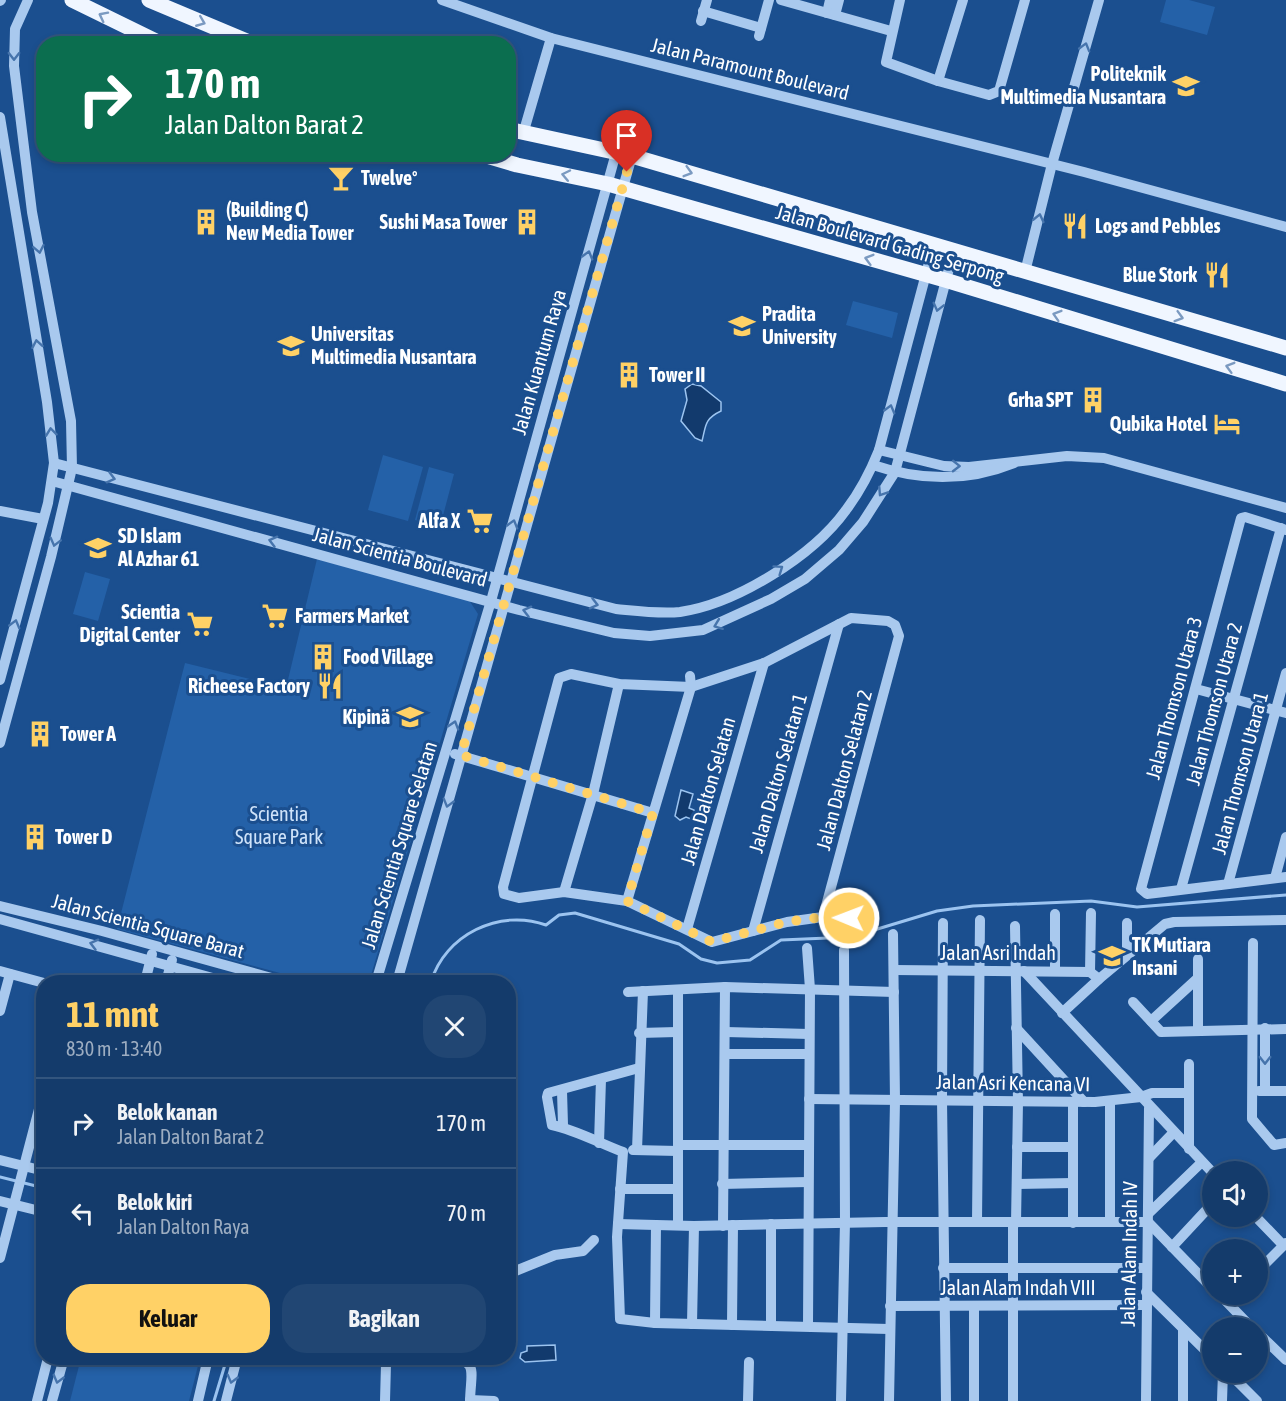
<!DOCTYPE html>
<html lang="id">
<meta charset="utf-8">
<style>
body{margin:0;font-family:"Asap Condensed",sans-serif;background:#214673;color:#f1f3f6;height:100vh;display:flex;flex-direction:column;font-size:22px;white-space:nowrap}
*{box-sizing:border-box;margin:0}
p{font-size:20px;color:#9dadc1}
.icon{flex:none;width:33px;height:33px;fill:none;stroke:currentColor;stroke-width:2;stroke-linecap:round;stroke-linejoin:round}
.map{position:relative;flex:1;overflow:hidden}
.side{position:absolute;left:36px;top:975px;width:480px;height:390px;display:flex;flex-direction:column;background:#143b6b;border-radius:24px;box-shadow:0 3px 9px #0003,0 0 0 2px #33557e}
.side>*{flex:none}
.banner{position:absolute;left:36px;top:36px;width:480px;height:126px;border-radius:24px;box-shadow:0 3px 9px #0003,0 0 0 2px #33557e;background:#0b6e4f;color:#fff;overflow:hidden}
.tools{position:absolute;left:1202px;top:1161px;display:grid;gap:12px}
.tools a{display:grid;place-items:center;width:66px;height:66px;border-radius:50%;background:#143b6b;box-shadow:0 3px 9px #0003,0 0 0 2px #33557e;font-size:30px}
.pin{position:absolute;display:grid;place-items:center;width:51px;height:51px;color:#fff;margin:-62px -26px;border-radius:50% 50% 50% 0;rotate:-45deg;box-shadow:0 0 6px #0007}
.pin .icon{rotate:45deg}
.me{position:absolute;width:66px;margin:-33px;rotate:271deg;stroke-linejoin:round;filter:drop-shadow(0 0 4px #0008)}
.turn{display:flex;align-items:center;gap:21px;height:126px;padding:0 30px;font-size:27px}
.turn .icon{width:78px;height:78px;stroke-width:2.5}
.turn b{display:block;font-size:42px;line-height:51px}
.round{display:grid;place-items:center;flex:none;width:63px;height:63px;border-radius:24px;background:#214673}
.headline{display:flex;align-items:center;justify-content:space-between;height:102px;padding:0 30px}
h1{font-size:36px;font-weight:700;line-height:45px;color:#ffd166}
.button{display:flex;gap:12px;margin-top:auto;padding:12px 30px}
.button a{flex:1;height:69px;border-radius:24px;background:#ffd166;color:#111;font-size:24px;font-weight:700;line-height:69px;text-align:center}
.button a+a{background:#214673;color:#f1f3f6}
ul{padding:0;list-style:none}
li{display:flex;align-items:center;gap:18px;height:90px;padding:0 30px;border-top:2px solid #33557e}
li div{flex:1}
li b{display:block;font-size:22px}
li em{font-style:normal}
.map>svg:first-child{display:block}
.green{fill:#2461a8}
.water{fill:#123a6d;stroke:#9cc4f0;stroke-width:1.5}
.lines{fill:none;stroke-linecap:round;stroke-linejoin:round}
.stream{stroke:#9cc4f0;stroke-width:3}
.minor{stroke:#a9c9ee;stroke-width:10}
.major{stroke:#f0f6ff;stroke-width:15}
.oneway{stroke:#7b9ac1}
.oneway2{stroke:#4674ac}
.route{stroke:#ffd166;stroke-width:10;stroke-dasharray:0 18}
.labels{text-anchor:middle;stroke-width:6;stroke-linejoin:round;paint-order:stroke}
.street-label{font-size:20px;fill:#fff;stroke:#1b4f8f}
.poi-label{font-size:20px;font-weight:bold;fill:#fff;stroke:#1b4f8f;text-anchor:start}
.park-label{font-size:20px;fill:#cfe3fa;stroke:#1b4f8f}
</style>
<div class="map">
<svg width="1286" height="1401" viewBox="0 0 1286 1401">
<rect width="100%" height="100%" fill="#1b4f8f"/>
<g class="green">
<polygon points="1166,0 1189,0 1215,7 1207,35 1160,22"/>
<polygon points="853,301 898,313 892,338 846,325"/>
<polygon points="383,455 423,467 408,521 368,510"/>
<polygon points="429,467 454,474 440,527 415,520"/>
<polygon points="317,559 469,600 478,614 369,982 313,982 117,929 185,663 286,688"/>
<polygon points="85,572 110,579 98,621 73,614"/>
<polygon points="81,1358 200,1358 189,1401 70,1401"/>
</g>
<g class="water">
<path d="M692 384 701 386 721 402V411C704 419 706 426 702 441L695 438 681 421 687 400 685 389Z"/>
<polygon points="681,790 693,794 689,808 694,810 696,815 691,819 686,817 680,820 675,816"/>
<polygon points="555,1345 556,1360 525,1362 520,1358 521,1353 527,1351 527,1346"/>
</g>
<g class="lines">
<g class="stream">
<path d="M431 982C445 935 499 908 546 925L559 915 575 913 679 944 701 959 717 963 750 960 781 940 851 937 937 911 973 906 1091 901 1137 907 1286 895"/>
<polyline points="0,1177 44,1188"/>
<polyline points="214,1401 227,1358"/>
</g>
<g class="minor">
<polyline points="442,0 551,38 1084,172 1286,227"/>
<polyline points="781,0 891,31"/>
<polyline points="900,0 886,62 938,81 989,95 999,91 1025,0"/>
<polyline points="0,1 1,0"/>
<polyline points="703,11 761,28"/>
<polyline points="827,13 830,0"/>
<polyline points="835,15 839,0"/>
<polyline points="701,21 707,0"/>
<polyline points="759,36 769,0"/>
<polyline points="938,81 963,0"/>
<polyline points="0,117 47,402 54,463 48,503 0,680"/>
<polyline points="523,134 551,38"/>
<polyline points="1025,272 1052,164 1099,0"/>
<polyline points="879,450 944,466 969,467 1067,456 1104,458 1286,508"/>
<path d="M54 463 616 609C637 611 659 614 680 612 736 604 813 556 846 510 859 493 871 470 879 450L934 244"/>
<path d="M873 465C920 481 967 482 1014 463"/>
<polyline points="52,481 519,610 614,633 650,636 703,630 771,599 805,579 839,550 863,522 895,472 954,250"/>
<polyline points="0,511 43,519"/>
<polyline points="1286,530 1245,517 1241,518 1141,889 1147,894 1164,892 1286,877"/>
<polyline points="1196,689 1286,713"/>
<polyline points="0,743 51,557 72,468 71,421 32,212 14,66 15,29 28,0"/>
<polyline points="455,754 653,813"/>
<polyline points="1275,878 1286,837"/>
<polyline points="1228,884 1286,673"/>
<polyline points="1181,889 1281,528"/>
<polyline points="564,892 593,794 619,684"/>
<polyline points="627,901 691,687 690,676"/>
<polyline points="0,906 102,931 286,982"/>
<polyline points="1055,914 1055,971"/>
<polyline points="823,917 899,636 895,625 888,621 851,618 764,663 691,687 619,684 571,674 559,678 503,887 504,894 519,898 564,892 627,901 712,942 787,922 823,917 849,918"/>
<polyline points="0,919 227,982"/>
<polyline points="943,923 942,1100 946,1401"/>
<polyline points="1127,923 1127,954"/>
<polyline points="1015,926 1018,1102 1016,1223"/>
<polyline points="687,929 764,663"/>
<polyline points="753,931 839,624"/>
<polyline points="1253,943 1252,1119 1274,1145 1286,1143"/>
<polyline points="807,948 810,989 808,1326"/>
<polyline points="894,970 1090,972 1099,979"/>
<polyline points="0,971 44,983"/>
<polyline points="1024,971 1212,1172"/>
<polyline points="1090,972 1091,913"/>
<polyline points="145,982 152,954"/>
<polyline points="166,982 172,960"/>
<polyline points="376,982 491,601 616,153"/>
<polyline points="397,982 632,156"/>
<polyline points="678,991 678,1225"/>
<polyline points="628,992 725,987 894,992"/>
<polyline points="1133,1002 1161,1032 1286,1029"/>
<polyline points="0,1011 10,974"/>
<polyline points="1062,1013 1099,979 1165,924 1174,922 1286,920"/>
<polyline points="1151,1021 1198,978"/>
<polyline points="1016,1028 1084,1102"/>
<polyline points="1198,1031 1198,959"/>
<polyline points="726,1032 809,1034"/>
<polyline points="639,1033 677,1032"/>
<polyline points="726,1054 809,1054"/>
<polyline points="1189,1064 1189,1149"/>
<path d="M639 1068 548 1093 547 1097 552 1125C576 1130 599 1143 623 1152L617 1237 620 1319 655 1323 889 1329"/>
<polyline points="1029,1087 1068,1085"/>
<polyline points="562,1091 563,1125"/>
<polyline points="1259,1091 1286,1091"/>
<polyline points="1265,1091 1265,1028"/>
<polyline points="809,1099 1095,1102 1141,1097 1152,1093 1189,1093"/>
<polyline points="599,1143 601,1079"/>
<polyline points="678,1145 808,1145"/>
<polyline points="1017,1147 1073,1147"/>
<polyline points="633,1150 678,1151"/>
<polyline points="637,1150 643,991"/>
<polyline points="1149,1158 1173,1133"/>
<polyline points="0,1160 44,1171"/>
<polyline points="722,1184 808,1182"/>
<polyline points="1017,1184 1073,1183"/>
<polyline points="620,1189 678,1189"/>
<polyline points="0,1201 44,1212"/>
<polyline points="1148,1214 1202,1162"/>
<polyline points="1255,1216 1283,1245"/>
<polyline points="977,1222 980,920"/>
<polyline points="1110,1222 1110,1102"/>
<polyline points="1013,1223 1013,1401"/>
<polyline points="1073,1223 1073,1102"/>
<polyline points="618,1224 694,1226 885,1222 1148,1222 1212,1288"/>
<polyline points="723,1226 725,987"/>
<polyline points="1172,1247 1212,1204"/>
<polyline points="0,1258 44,1090"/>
<polyline points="943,1268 1146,1268"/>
<polyline points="1257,1272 1286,1243"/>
<polyline points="508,1274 555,1255 583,1251 594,1240"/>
<polyline points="1146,1292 1212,1357"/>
<polyline points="1219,1294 1252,1328"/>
<polyline points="890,1306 1146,1305"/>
<polyline points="655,1323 656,1225"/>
<polyline points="692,1324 694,1226"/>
<polyline points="732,1325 733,1225"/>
<polyline points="771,1325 771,1224"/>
<polyline points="1257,1332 1286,1360"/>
<path d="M441 1358C480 1360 471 1367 470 1401"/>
<polyline points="1228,1372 1257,1401"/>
<polyline points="470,1400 494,1401"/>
<polyline points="37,1401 48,1358"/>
<polyline points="52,1401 64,1358"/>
<polyline points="198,1401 208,1358"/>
<polyline points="226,1401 237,1358"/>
<polyline points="385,1401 386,1364 390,1358"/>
<polyline points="748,1401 749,1362"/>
<polyline points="841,1401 845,1222 844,950"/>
<polyline points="889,1401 895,1101 893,934"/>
<polyline points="974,1401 974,1306"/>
<polyline points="1146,1401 1149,1108"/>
<polyline points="1183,1401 1183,1329"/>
<polyline points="1222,1401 1223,1372"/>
</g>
<g class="major">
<polyline points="72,0 162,44"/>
<polyline points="149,0 254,44"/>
<polyline points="508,129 632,156 1286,348"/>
<polyline points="480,154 517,165 608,184 945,280 1286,384"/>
</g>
</g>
<defs><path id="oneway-chevron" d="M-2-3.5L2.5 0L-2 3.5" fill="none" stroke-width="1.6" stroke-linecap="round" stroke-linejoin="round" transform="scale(1.5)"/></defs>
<g class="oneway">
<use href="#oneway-chevron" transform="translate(103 16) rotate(-153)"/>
<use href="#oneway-chevron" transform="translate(201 22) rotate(22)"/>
<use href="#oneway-chevron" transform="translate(688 172) rotate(16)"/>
<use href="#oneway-chevron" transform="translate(566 175) rotate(-168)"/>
<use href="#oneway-chevron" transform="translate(869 259) rotate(-164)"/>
<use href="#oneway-chevron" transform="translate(1057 315) rotate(-163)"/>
<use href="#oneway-chevron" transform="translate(1179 317) rotate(16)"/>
<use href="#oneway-chevron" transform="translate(1230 367) rotate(-164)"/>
</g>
<g class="oneway2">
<use href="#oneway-chevron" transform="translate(1085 47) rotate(-74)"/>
<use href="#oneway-chevron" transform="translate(14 56) rotate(90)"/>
<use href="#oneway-chevron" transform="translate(1039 218) rotate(-77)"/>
<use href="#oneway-chevron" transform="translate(39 249) rotate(79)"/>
<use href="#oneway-chevron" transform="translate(588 255) rotate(-74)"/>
<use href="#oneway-chevron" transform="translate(938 307) rotate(104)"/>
<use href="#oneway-chevron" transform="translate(37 344) rotate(-100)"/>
<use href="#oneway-chevron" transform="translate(890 409) rotate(-75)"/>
<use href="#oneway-chevron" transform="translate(51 432) rotate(-97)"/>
<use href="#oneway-chevron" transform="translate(956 466) rotate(1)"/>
<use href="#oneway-chevron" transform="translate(111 478) rotate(15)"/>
<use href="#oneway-chevron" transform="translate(882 492) rotate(123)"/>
<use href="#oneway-chevron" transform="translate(513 524) rotate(-74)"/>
<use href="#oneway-chevron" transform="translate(273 541) rotate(-165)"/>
<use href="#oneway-chevron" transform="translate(55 542) rotate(104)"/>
<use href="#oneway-chevron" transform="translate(779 569) rotate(-35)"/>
<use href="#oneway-chevron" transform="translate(594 604) rotate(14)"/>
<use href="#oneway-chevron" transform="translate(527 611) rotate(-166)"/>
<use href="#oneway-chevron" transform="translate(15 624) rotate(-75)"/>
<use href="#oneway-chevron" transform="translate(718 625) rotate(159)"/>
<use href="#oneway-chevron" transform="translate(454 725) rotate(-73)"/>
<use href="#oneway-chevron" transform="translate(448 803) rotate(106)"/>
<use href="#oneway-chevron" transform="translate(94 944) rotate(-165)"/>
<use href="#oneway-chevron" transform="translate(1265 1060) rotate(90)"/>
<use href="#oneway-chevron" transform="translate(58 1379) rotate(105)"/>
<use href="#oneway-chevron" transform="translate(232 1379) rotate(105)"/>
</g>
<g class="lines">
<polyline class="route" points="627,172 461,755 653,813 627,901 712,942 786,922 823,917 849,918"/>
</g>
<defs>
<g id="university-bare" transform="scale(2.07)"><path d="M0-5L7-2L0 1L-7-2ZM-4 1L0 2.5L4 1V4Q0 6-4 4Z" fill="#ffd166" stroke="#1b4f8f" stroke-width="2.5" paint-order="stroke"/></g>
<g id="bar-bare" transform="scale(2.07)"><path d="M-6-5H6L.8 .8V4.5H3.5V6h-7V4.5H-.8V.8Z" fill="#ffd166" stroke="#1b4f8f" stroke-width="2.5" paint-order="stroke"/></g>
<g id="building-bare" transform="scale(2.07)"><path d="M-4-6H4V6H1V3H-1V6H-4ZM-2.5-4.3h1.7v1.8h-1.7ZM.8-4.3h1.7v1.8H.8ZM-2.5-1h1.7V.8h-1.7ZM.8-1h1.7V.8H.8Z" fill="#ffd166" stroke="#1b4f8f" stroke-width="2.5" paint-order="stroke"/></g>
<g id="restaurant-bare" transform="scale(2.07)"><path d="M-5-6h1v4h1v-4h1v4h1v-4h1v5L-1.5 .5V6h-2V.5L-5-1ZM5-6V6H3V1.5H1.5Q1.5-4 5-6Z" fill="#ffd166" stroke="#1b4f8f" stroke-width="2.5" paint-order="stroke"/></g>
<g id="hotel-bare" transform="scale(2.07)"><path d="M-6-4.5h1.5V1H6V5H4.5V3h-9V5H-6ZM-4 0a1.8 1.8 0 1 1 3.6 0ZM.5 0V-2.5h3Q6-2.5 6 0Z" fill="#ffd166" stroke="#1b4f8f" stroke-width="2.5" paint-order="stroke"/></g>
<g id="supermarket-bare" transform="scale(2.07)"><path d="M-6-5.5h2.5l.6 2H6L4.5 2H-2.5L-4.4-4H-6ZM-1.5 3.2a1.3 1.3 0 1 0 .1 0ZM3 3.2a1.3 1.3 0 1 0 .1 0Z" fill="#ffd166" stroke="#1b4f8f" stroke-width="2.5" paint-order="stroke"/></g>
<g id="school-bare" transform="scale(2.07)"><path d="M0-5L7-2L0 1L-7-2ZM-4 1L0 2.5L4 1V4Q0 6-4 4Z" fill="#ffd166" stroke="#1b4f8f" stroke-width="2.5" paint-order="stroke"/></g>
</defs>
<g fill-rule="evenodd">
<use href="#university-bare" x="1186" y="86"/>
<use href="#bar-bare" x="341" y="178"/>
<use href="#building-bare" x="206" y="222"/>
<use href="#building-bare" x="527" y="222"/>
<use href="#restaurant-bare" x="1075" y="226"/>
<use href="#restaurant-bare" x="1217" y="275"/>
<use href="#university-bare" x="742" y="326"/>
<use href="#university-bare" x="291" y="346"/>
<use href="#building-bare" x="629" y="375"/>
<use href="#building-bare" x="1093" y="400"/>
<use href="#hotel-bare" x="1227" y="424"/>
<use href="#supermarket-bare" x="480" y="521"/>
<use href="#school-bare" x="98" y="548"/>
<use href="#supermarket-bare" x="275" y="616"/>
<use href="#supermarket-bare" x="200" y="624"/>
<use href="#building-bare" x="323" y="657"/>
<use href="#restaurant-bare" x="330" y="686"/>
<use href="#school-bare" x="410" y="717"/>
<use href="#building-bare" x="40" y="734"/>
<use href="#building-bare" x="35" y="837"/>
<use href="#school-bare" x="1112" y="956"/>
</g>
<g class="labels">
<g class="street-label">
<text transform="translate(750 69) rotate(14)" y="7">Jalan Paramount Boulevard</text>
<text transform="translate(890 244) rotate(16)" y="7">Jalan Boulevard Gading Serpong</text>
<text transform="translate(539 362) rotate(-74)" y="7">Jalan Kuantum Raya</text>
<text transform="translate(400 557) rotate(15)" y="7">Jalan Scientia Boulevard</text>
<text transform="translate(1174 698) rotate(-75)" y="7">Jalan Thomson Utara 3</text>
<text transform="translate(1214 704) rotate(-75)" y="7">Jalan Thomson Utara 2</text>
<text transform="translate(844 770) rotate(-75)" y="7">Jalan Dalton Selatan 2</text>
<text transform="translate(778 773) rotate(-74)" y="7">Jalan Dalton Selatan 1</text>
<text transform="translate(1240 773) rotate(-75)" y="7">Jalan Thomson Utara 1</text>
<text transform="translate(708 791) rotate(-74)" y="7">Jalan Dalton Selatan</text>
<text transform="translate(399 845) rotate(-73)" y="7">Jalan Scientia Square Selatan</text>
<text transform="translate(148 926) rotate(15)" y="7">Jalan Scientia Square Barat</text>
<text x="998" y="960">Jalan Asri Indah</text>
<text transform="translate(1013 1083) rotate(1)" y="7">Jalan Asri Kencana VI</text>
<text transform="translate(1129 1254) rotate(-89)" y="7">Jalan Alam Indah IV</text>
<text x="1018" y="1295">Jalan Alam Indah VIII</text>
</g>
<g class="poi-label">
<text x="1166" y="81" text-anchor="end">Politeknik<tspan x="1166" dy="23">Multimedia Nusantara</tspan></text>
<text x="361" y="185">Twelve°</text>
<text x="226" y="217">(Building C)<tspan x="226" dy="23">New Media Tower</tspan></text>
<text x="507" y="229" text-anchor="end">Sushi Masa Tower</text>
<text x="1095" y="233">Logs and Pebbles</text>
<text x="1197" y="282" text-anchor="end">Blue Stork</text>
<text x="762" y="321">Pradita<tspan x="762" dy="23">University</tspan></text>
<text x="311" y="341">Universitas<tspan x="311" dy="23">Multimedia Nusantara</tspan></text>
<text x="649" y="382">Tower II</text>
<text x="1073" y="407" text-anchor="end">Grha SPT</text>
<text x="1207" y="431" text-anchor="end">Qubika Hotel</text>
<text x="460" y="528" text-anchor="end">Alfa X</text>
<text x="118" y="543">SD Islam<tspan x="118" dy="23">Al Azhar 61</tspan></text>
<text x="180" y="619" text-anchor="end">Scientia<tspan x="180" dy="23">Digital Center</tspan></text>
<text x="295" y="623">Farmers Market</text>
<text x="343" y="664">Food Village</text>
<text x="310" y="693" text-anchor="end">Richeese Factory</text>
<text x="390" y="724" text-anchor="end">Kipinä</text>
<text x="60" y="741">Tower A</text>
<text x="55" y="844">Tower D</text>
<text x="1132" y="952">TK Mutiara<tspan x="1132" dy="23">Insani</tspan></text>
</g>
<g class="park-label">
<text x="279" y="821">Scientia<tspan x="279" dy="23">Square Park</tspan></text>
</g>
</g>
</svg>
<div class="tools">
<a><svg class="icon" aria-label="sound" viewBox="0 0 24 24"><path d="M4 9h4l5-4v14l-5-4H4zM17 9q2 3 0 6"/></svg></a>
<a>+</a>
<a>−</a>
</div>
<div class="pin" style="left:627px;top:172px;background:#d93025"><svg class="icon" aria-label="arrive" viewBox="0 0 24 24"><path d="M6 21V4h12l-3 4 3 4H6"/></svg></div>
<svg class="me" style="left:849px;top:918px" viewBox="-20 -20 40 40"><circle r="17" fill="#ffd166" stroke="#fff" stroke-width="3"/><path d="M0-11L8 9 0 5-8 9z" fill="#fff"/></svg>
<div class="banner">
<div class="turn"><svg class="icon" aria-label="right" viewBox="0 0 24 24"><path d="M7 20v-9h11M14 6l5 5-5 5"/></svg><div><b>170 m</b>Jalan Dalton Barat 2</div></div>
</div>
<section class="side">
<div class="headline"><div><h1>11 mnt</h1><p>830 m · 13:40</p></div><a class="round"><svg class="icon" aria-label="close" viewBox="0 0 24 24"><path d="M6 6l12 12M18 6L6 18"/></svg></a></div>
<ul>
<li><svg class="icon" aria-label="right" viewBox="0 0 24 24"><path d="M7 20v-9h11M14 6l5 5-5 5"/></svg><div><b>Belok kanan</b><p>Jalan Dalton Barat 2</p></div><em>170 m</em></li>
<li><svg class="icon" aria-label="left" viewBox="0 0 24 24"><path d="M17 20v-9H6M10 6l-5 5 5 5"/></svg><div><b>Belok kiri</b><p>Jalan Dalton Raya</p></div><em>70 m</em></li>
</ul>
<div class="button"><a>Keluar</a><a>Bagikan</a></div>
</section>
</div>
